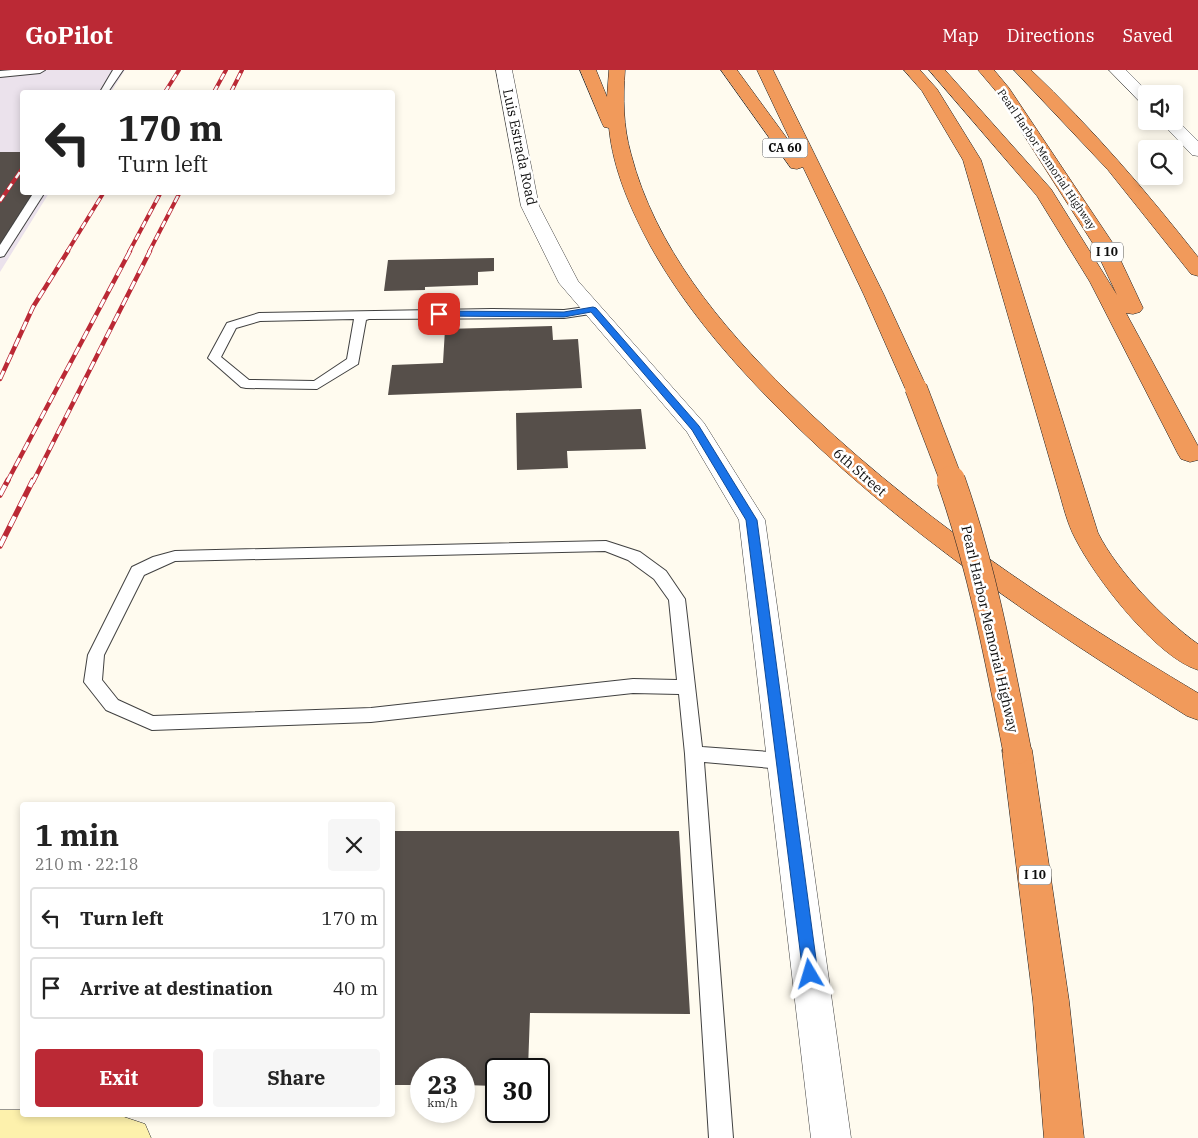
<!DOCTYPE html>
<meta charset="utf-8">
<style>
body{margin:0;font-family:"IBM Plex Serif",serif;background:#f6f6f6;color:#222;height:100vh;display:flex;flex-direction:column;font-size:19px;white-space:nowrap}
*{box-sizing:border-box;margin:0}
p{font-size:16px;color:#767676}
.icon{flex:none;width:28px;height:28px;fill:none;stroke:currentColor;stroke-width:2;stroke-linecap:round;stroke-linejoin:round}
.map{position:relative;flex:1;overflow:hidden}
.side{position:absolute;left:20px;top:732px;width:375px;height:315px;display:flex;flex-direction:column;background:#fff;border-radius:5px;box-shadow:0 2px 8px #0003}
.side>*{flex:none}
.hud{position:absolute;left:20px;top:20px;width:375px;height:105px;border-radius:5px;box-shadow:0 2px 8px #0003;background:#fff;color:#222;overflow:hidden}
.buttons{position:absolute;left:1138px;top:15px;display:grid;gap:10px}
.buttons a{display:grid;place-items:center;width:45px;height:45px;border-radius:5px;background:#fff;box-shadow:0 2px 8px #0003;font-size:25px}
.speed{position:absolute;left:410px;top:988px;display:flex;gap:10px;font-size:25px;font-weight:700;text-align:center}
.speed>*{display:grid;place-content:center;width:65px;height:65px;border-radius:50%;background:#fff;box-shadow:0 2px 8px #0003;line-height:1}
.speed small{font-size:12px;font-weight:400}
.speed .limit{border:2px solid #111;border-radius:8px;background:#fff;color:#111}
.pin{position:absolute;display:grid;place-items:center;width:42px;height:42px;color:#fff;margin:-21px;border-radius:10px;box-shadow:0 2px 8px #0006}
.me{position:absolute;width:55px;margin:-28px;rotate:353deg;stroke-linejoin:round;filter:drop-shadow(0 0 4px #0008)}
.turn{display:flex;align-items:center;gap:18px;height:105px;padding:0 15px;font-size:22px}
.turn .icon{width:65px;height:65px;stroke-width:2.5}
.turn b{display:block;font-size:35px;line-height:42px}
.round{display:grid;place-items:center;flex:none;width:52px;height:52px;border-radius:5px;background:#f6f6f6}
.summary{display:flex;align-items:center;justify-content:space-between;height:85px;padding:0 15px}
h1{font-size:30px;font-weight:700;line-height:38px}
.cta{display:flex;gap:10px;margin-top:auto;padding:10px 15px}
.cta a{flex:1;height:58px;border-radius:5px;background:#bb2935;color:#fff;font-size:20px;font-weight:700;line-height:58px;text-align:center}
.cta a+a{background:#f6f6f6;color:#222}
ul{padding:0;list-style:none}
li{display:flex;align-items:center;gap:15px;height:62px;margin:0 10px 8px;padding:0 5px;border:2px solid #e0e0e0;border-radius:5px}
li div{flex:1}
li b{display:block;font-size:19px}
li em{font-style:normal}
header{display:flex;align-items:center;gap:30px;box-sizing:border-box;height:70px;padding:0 25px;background:#bb2935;color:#fff}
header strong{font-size:24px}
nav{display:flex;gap:28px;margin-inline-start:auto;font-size:18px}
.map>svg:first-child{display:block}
.industrial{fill:#ebe2ec}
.building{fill:#564f4a}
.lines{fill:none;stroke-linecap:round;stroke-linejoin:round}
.lane-casing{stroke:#414141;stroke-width:2}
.street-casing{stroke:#414141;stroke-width:1}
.secondary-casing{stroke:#303030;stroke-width:1}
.highway-casing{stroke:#1f1f1f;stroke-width:1}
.lane{fill:#fff;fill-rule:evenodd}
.street{fill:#fff;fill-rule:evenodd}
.secondary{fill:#fdf1ac;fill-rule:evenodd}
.highway{fill:#f19a5b;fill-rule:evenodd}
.rail-far2-casing{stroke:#bb2935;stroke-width:4}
.rail-far1-casing{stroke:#bb2935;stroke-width:4.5}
.rail-casing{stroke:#bb2935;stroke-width:5.5}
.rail-far2{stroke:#fff;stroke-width:2.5;stroke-dasharray:7;stroke-linecap:butt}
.rail-far1{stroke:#fff;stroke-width:3;stroke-dasharray:9;stroke-linecap:butt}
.rail{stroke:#fff;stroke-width:4;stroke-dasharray:11;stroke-linecap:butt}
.highway-bridge-far1-casing{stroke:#1f1f1f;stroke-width:23;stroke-linecap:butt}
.highway-bridge-casing{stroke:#1f1f1f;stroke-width:29;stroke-linecap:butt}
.highway-bridge-far1{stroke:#f19a5b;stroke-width:22}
.highway-bridge{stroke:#f19a5b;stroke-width:28}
.route{fill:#1a73e8;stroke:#114b97}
.labels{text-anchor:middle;stroke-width:5;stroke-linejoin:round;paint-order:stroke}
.far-street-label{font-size:11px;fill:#0e0e0e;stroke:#fff}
.shield{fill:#fff;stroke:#565656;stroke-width:1}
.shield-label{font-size:12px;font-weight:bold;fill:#0e0e0e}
.street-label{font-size:14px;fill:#0e0e0e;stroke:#fff}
</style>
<header>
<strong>GoPilot</strong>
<nav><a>Map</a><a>Directions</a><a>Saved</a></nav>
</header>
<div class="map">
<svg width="1198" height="1068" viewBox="0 0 1198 1068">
<rect width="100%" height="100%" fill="#fffbef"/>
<polygon class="industrial" points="0,0 125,0 111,22 22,22 22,122 49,123 0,202"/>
<g class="building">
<polygon points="0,82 22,82 22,122 36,122 0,177"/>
<polygon points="494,188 494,201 478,202 478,215 425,217 425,220 384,221 388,190"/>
<polygon points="552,256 553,270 578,269 582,318 388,325 392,295 443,293 445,259"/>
<polygon points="641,339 646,379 567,381 568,398 517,400 516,343"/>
<polygon points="392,761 679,761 690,944 530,943 528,999 496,999 496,1016 464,1015 464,999 421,999 421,1015 392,1015"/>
</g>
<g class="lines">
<g class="lane-casing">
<g id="lane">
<polygon points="12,0 45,0 40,3 0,7 0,1"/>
<polygon points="113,0 123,0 108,22 100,22"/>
<polygon points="34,122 45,122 4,186 0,187 0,175"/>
<path d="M593 236 597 237 599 240 597 243 564 248 369 249 366 250 358 294 317 319 246 318 241 317 208 288 227 253 259 243 492 239 564 240ZM354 249 347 289 314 311 249 310 221 287 236 258 260 251Z"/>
<path d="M606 471 640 482 666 501 685 529 702 677 783 683 789 686 792 691 789 696 783 699 704 692 733 1068H709L685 684 679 624 633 623 371 652 152 660 106 640 84 612 88 585 132 497 153 487 175 481ZM605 481 628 490 654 509 669 530 677 610 633 609 371 638 153 646 118 630 102 610 104 585 144 505 175 491Z"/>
</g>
</g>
<g class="street-casing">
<g id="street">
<polygon points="496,0 512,0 539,136 578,211 704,353 765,450 851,1068 811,1068 739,450 687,362 559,213 521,136"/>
<polygon points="1109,0 1126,0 1150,24 1146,24 1146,34 1140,32"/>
<polygon points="1174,47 1198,71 1198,86 1192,85 1160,51 1174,51"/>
</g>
</g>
<g class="secondary-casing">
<polygon id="secondary" points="0,1040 22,1040 22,1045 118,1045 145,1054 151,1068 0,1068"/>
</g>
<g class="highway-casing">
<g id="highway">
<path d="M580 0H596L607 27 609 0H625C623 28 623 56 631 84 655 177 720 255 788 322 909 442 1052 536 1198 623V650L1187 646C1041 555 896 458 774 334 728 287 684 236 651 177 631 140 613 100 609 58L604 57 602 53Z"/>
<polygon points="721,0 737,0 794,78 757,0 773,0 884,225 927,318 924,323 916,325 908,323 905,318 864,225 803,97 797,99 791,98"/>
<path d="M904 0H920L937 19 981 90 1098 463C1117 501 1164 550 1198 574V600C1156 587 1095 508 1075 468 1067 453 1063 435 1058 418L963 90 922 21Z"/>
<polygon points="929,0 945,0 1051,119 1117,225 1092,172 995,20 978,0 994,0 1009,18 1112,172 1143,238 1140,242 1133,244 1126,243 1198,376 1198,390 1190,392 1181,389 1178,384 1090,212 1037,126"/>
<path d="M1014 0H1031C1092 58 1146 121 1198 187V206L1191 204 1108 100Z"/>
<polygon points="1017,667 1028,671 1032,680 1069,931 1084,1068 1044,1068 1033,931 1002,680 1006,671"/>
</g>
</g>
<use href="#lane" class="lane"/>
<use href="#street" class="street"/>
<use href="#secondary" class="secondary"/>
<use href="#highway" class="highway"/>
<g class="rail-far2-casing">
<g id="rail-far2">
<polyline points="165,22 179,0"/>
<polyline points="214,22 226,0"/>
<polyline points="231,22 242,0"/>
<polyline points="0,131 22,99"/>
<polyline points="67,182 104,122"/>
<polyline points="129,182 161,122"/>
<polyline points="149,182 180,122"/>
</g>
</g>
<g class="rail-far1-casing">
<g id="rail-far1">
<polyline points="0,309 33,237 68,181"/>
<polyline points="7,412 130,181"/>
<polyline points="33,412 150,181"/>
</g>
</g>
<g class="rail-casing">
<g id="rail">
<polyline points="0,425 8,410"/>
<polyline points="0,476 33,410"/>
</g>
</g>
<use href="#rail-far2" class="rail-far2"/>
<use href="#rail-far1" class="rail-far1"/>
<use href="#rail" class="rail"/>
<g class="highway-bridge-far1-casing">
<polyline id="highway-bridge-far1" points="916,318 952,412"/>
</g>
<g class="highway-bridge-casing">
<path id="highway-bridge" d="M951 410C982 498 999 589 1017 680"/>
</g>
<use href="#highway-bridge-far1" class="highway-bridge-far1"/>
<use href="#highway-bridge" class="highway-bridge"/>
</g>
<polygon class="route" points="593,237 596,238 699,356 757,450 818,904 815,909 810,911 805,909 803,904 746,450 692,360 591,242 564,247 439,246 434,244 439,241 564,242"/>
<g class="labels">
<g class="far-street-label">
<text transform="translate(1047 89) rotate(56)" y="4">Pearl Harbor Memorial Highway</text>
</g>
<g class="shield">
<rect x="762.5" y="68.5" width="45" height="19" rx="4"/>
<rect x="1091" y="172.5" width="32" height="19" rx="4"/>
<rect x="1019" y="795.5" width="32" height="19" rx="4"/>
</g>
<g class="shield-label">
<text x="785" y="82">CA 60</text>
<text x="1107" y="186">I 10</text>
<text x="1035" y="809">I 10</text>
</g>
<g class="street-label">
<text transform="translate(520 77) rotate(78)" y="5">Luis Estrada Road</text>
<text transform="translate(860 402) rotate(41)" y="5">6th Street</text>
<text transform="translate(990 559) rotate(77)" y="5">Pearl Harbor Memorial Highway</text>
</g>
</g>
</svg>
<div class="buttons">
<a><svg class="icon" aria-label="sound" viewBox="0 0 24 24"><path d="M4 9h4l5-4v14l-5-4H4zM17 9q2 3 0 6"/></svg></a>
<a><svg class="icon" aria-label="search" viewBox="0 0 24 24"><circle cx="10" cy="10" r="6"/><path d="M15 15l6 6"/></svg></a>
</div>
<div class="speed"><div>23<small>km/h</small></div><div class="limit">30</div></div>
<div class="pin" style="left:439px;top:244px;background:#d93025"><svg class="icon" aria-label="arrive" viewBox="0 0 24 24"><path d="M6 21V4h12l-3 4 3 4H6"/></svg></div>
<svg class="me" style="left:810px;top:904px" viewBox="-20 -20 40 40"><path d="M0-17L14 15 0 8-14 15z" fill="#1a73e8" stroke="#fff" stroke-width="4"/></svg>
<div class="hud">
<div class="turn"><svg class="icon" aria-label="left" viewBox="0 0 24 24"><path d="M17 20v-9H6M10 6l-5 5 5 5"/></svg><div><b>170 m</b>Turn left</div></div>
</div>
<section class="side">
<div class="summary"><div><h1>1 min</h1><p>210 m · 22:18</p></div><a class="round"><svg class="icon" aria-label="close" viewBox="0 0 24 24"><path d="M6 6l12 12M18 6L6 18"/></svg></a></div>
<ul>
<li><svg class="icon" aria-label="left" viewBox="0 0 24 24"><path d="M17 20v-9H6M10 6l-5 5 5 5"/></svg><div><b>Turn left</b></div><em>170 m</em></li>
<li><svg class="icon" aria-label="arrive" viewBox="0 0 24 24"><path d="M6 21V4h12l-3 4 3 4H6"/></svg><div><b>Arrive at destination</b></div><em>40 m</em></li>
</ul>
<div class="cta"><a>Exit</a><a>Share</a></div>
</section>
</div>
